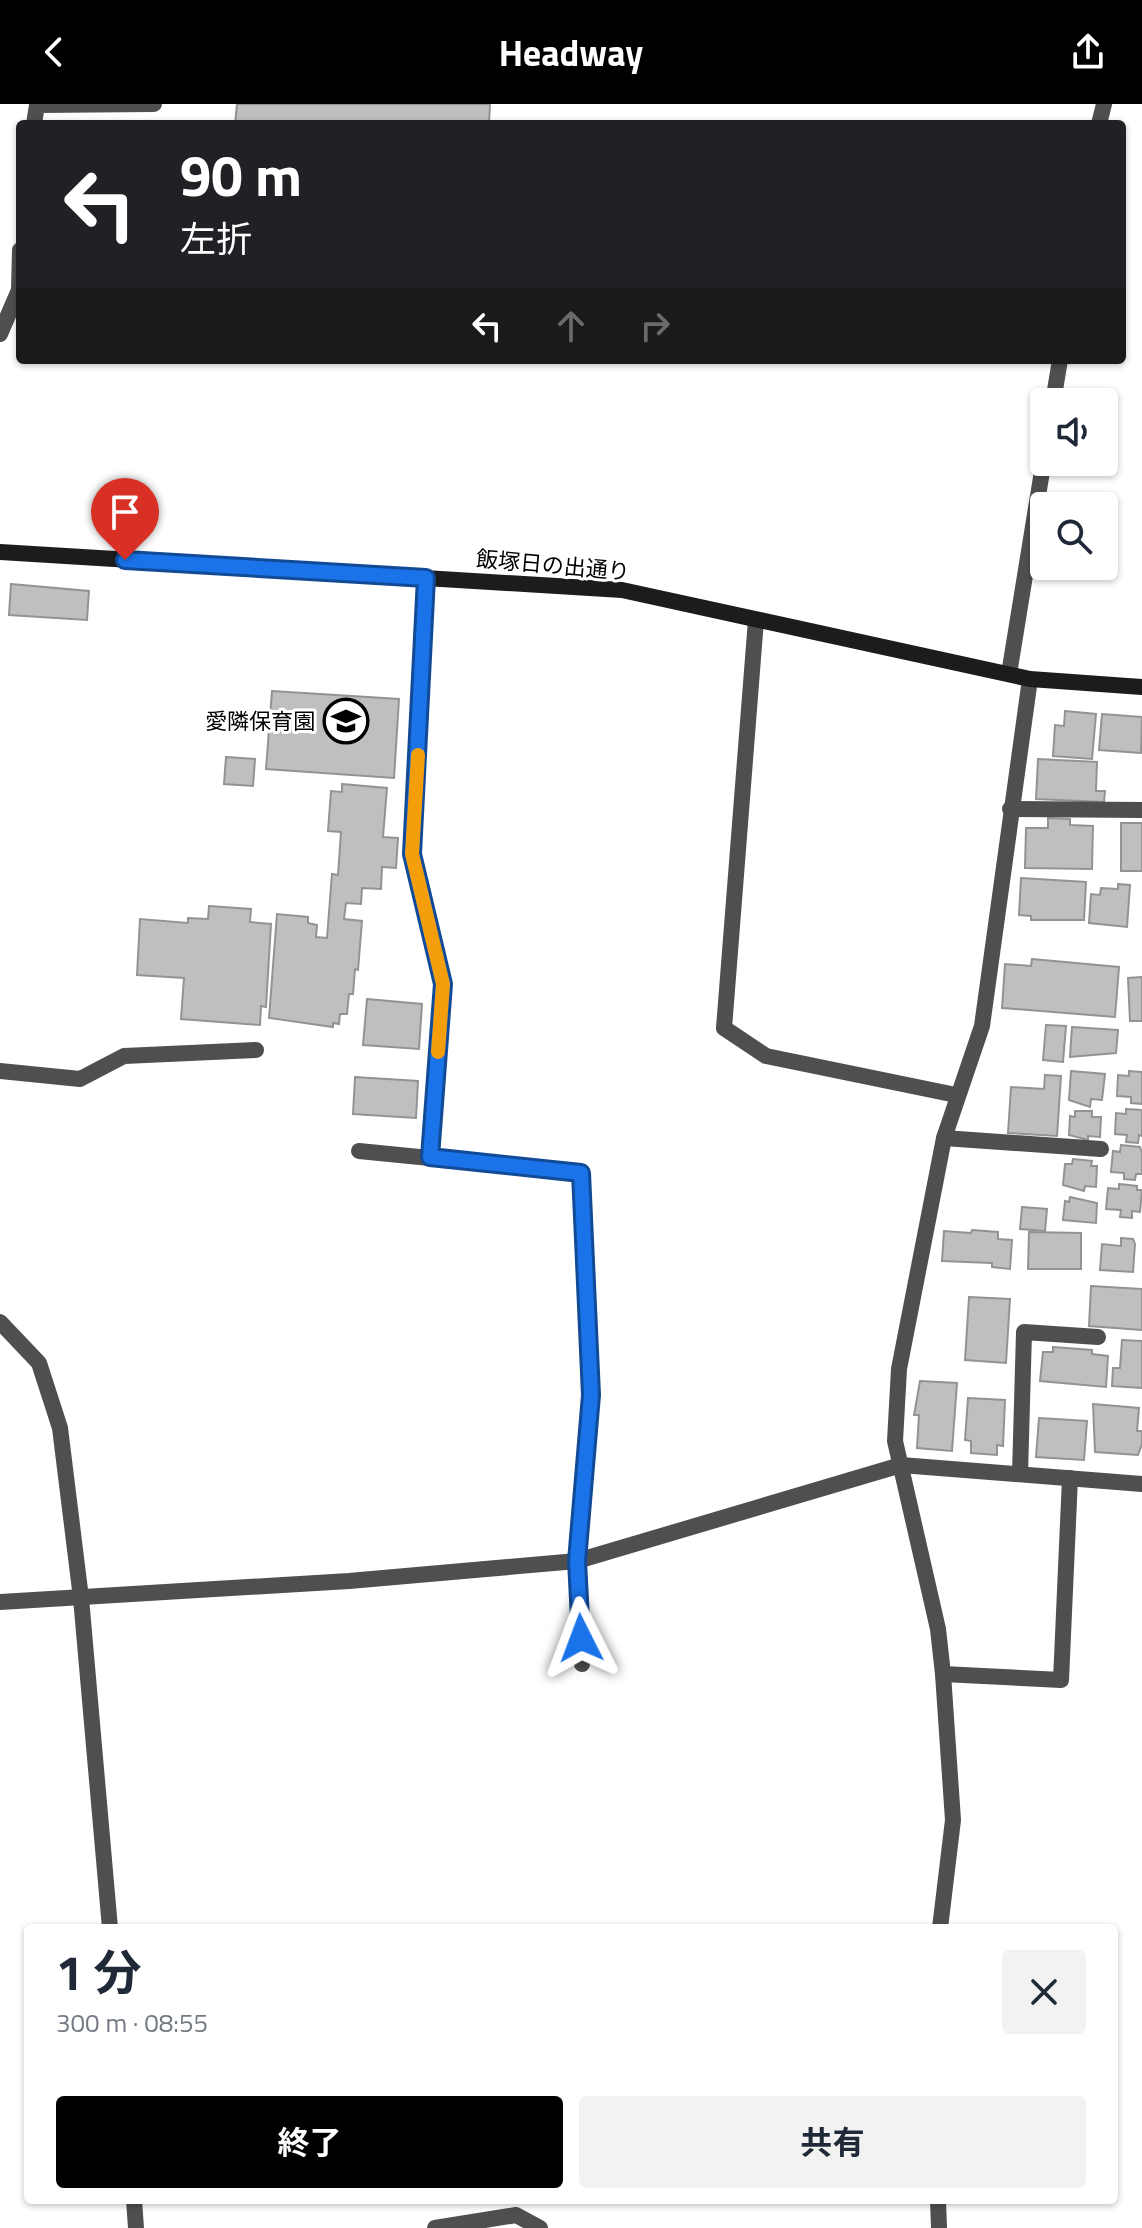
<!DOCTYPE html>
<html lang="ja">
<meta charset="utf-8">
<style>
body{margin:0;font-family:"Titillium Web","Noto Sans JP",sans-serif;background:#f2f2f3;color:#1f2937;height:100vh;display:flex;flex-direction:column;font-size:30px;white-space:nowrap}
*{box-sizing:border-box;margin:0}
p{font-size:26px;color:#747a83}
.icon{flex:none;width:44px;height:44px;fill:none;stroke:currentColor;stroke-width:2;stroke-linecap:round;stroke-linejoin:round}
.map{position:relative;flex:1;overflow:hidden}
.details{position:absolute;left:24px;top:1820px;width:1094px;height:280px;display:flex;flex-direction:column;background:#fff;border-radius:8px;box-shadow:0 2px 6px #0004}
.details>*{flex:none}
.hud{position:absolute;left:16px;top:16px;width:1110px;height:244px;border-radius:8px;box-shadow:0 2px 6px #0004;background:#202124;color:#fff;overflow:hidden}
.controls{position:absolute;left:1030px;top:284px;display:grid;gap:16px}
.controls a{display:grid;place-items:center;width:88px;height:88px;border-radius:8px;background:#fff;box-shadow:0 2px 6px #0004;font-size:40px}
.pin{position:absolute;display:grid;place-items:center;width:68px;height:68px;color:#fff;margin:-82px -34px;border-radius:50% 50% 50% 0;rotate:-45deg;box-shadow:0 0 8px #0007}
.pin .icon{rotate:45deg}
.me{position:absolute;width:88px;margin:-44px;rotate:357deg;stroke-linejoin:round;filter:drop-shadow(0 0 6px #0008)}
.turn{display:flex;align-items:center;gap:28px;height:168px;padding:0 32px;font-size:36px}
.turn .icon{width:104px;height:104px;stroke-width:2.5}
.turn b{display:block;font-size:56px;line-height:68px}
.lanes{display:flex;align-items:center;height:76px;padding:0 32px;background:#0003;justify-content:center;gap:40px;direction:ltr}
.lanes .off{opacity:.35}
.round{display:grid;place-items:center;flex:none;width:84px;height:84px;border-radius:8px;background:#f2f2f3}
.overview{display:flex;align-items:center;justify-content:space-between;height:136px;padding:0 32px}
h1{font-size:48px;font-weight:700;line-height:60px}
.action{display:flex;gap:16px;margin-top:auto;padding:16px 32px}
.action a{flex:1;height:92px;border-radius:8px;background:#000;color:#fff;font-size:32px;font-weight:700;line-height:92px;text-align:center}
.action a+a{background:#f2f2f3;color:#1f2937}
header{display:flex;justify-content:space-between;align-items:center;height:104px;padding:0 32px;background:#000;color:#fff;font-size:36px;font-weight:700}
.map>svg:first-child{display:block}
.building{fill:#bfbfbf;stroke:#939393;stroke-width:2}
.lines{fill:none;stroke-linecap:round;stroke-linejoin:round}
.lane{stroke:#4f4f4f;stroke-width:16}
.street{stroke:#4f4f4f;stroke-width:16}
.secondary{stroke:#1c1c1c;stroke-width:16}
.route-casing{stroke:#114b97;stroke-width:20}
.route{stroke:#1a73e8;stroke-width:14}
.slow{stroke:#f59e0b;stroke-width:14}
.labels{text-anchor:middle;stroke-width:6;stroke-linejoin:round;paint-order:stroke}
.street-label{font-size:22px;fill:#000;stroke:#fff}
.poi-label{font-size:22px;fill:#000;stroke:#fff;text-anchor:end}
</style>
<header><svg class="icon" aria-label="back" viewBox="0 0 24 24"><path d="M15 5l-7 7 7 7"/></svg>Headway<svg class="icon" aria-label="share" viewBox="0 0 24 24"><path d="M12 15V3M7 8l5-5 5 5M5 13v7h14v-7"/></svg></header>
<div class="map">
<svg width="1142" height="2124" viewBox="0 0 1142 2124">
<rect width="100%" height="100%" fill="#fff"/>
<g class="building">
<polygon points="237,0 490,0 489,20 235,20"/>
<polygon points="11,480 89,487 87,516 9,511"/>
<polygon points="272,587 399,595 394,674 266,665"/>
<polygon points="1065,607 1096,610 1092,655 1053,652 1055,621 1064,622"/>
<polygon points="1102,610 1142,613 1141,649 1099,646"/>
<polygon points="226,653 255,655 253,682 224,680"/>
<polygon points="1038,655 1097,658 1096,687 1105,687 1104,698 1036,695"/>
<polygon points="342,680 387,684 383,733 398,734 396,764 382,763 381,785 362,784 361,800 346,799 344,815 362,817 358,866 355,865 353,890 349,890 347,910 340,910 339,920 333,919 333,923 269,914 277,810 308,813 308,819 317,821 316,833 327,834 332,770 338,771 341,728 328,727 331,687 342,688"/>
<polygon points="1048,714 1070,715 1070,721 1093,722 1092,765 1025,764 1026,724 1048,724"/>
<rect x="1121" y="719" width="21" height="48"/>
<polygon points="1021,774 1086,778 1084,816 1031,816 1031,812 1019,811"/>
<polygon points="1118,780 1130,781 1127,823 1089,819 1091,790 1100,791 1101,784 1118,785"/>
<polygon points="209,802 251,805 250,818 271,820 266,903 261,902 260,921 181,915 184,874 137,871 140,815 188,819 188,814 208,815"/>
<polygon points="1032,855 1119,863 1115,913 1002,904 1005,860 1031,862"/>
<polygon points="1142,873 1142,917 1130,917 1128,874"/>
<polygon points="367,895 422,900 419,945 363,941"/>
<polygon points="1046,921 1066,922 1063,958 1043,956"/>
<polygon points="1072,923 1118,926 1116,949 1070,953"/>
<polygon points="1071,967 1105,970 1102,996 1091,995 1090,1003 1069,996"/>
<polygon points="1129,967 1142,968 1142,1000 1131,999 1131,993 1117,992 1118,971 1129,972"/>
<polygon points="1045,971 1061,972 1057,1032 1008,1029 1011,983 1044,985"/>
<polygon points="355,973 418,977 416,1014 353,1010"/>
<polygon points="1126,1005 1142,1006 1142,1032 1139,1031 1138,1039 1126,1038 1127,1031 1115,1030 1116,1009 1126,1010"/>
<polygon points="1075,1007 1092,1007 1092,1013 1101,1013 1100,1033 1088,1032 1088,1036 1069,1031 1070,1012 1075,1013"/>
<polygon points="1121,1041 1140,1043 1142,1049 1142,1070 1136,1070 1135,1076 1124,1075 1124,1069 1111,1068 1113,1047 1120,1048"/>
<polygon points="1073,1055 1092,1057 1091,1062 1097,1062 1096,1083 1085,1082 1084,1087 1063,1081 1065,1060 1072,1060"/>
<polygon points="1119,1080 1137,1082 1137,1086 1142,1086 1140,1108 1132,1107 1132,1114 1120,1113 1121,1106 1106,1105 1108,1084 1119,1085"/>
<polygon points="1070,1093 1097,1099 1096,1119 1063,1116 1065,1097 1069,1098"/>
<polygon points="1022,1103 1047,1105 1045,1127 1020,1125"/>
<polygon points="972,1126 998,1128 998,1135 1012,1136 1010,1165 992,1163 992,1159 942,1157 944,1127 971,1129"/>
<polygon points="1029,1128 1081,1129 1081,1165 1028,1165"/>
<polygon points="1121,1134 1133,1135 1135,1140 1133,1168 1100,1166 1102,1140 1121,1142"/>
<polygon points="1091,1182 1142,1185 1142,1226 1089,1222"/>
<polygon points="969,1193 1010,1195 1006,1259 965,1256"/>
<polygon points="1122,1236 1142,1237 1142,1284 1112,1282 1113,1264 1120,1264"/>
<polygon points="1053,1243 1092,1246 1092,1250 1108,1252 1106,1283 1040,1277 1043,1248 1053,1248"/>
<polygon points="920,1277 957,1279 952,1347 917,1344 919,1311 914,1311"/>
<polygon points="968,1294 1005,1296 1003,1342 997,1341 997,1351 971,1349 971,1337 965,1336"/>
<polygon points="1093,1300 1139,1304 1137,1327 1142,1327 1142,1340 1138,1351 1095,1348"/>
<polygon points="1039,1314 1087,1317 1084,1356 1036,1353"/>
</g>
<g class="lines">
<g class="lane">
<polyline points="34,20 37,1 154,0"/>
<polyline points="0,230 19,186 20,146"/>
</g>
<g class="street">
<polyline points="1099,20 1104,0"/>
<polyline points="1053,298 1060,256"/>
<polyline points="426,474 412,750 443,880 430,1053"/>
<polyline points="756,516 724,924 766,952 956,991"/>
<polyline points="1009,570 1044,355"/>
<polyline points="1010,705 1142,706"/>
<polyline points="0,967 80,975 124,952 256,946"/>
<polyline points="944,1034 1101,1045"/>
<polyline points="359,1047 581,1069 591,1291 577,1457 582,1560"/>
<polyline points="0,1218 39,1259 60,1324 81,1494 110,1824"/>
<polyline points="1020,1370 1024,1228 1098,1233"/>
<polyline points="0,1498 349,1477 577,1457 901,1361 1142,1380"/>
<polyline points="943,1570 1061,1576 1070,1374"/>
<polyline points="940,1824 953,1716 943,1570 938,1525 895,1337 899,1265 944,1034 982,922 1030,575"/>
<polyline points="134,2096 136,2124"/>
<polyline points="938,2096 939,2124"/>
<polyline points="435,2124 516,2111 540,2124"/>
</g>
<polyline class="secondary" points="0,448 622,486 1030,575 1142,583"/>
</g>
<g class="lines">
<g class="route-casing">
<polyline id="route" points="125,456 426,474 412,750 443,880 430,1053 581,1069 591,1291 577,1457 581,1534"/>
</g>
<use href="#route" class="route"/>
<polyline class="slow" points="418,651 412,750 443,880 438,948"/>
</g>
<defs>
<g id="school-ring" transform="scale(2.3)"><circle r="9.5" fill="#fff" stroke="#000" stroke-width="1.5"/><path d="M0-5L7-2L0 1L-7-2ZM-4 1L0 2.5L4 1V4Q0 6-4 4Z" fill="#000"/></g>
</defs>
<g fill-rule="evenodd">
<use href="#school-ring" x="346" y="617"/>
</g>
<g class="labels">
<g class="street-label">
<text transform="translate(553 461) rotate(5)" y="8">飯塚日の出通り</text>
</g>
<g class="poi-label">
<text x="315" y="625">愛隣保育園</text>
</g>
</g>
</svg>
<div class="controls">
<a><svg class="icon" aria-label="sound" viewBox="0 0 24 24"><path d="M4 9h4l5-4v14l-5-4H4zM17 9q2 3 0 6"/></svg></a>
<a><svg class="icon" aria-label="search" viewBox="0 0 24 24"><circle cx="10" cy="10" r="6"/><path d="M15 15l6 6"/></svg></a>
</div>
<div class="pin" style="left:125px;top:456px;background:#d93025"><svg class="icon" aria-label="arrive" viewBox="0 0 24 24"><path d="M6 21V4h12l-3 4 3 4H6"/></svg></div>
<svg class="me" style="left:581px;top:1534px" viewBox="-20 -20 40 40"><path d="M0-17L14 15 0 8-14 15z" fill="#1a73e8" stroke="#fff" stroke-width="4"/></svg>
<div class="hud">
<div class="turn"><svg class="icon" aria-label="left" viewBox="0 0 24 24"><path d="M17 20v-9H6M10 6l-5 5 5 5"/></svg><div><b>90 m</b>左折</div></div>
<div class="lanes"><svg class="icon" aria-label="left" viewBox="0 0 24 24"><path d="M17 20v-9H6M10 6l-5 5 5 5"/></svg><svg class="icon off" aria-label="ahead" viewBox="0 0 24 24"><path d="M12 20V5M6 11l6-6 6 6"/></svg><svg class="icon off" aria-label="right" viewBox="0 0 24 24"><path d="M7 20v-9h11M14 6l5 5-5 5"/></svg></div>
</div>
<section class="details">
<div class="overview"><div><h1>1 分</h1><p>300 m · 08:55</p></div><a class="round"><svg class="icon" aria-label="close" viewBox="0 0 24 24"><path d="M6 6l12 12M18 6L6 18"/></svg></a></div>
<div class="action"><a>終了</a><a>共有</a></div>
</section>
</div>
